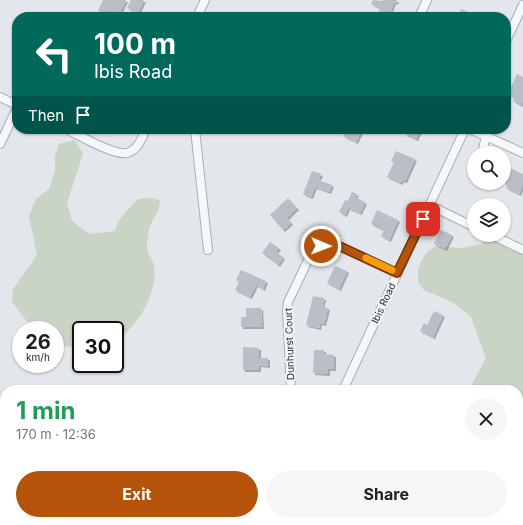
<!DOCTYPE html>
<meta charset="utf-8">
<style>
body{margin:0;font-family:Inter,sans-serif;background:#f6f6f6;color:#202124;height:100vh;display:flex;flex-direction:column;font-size:15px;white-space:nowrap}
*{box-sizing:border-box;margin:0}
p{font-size:13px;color:#757577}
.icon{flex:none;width:22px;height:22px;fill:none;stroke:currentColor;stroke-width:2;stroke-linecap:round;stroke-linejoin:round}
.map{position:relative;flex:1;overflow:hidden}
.side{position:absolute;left:0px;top:385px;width:523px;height:140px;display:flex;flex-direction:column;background:#fff;border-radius:16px 16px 0 0;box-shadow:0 1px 3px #0004}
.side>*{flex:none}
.top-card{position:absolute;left:12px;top:12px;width:499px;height:122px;border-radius:16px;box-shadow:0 1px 3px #0004;background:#00695c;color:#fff;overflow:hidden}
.buttons{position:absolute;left:467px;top:146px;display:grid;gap:8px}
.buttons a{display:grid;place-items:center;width:44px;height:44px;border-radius:50%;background:#fff;box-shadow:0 1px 3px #0004;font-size:20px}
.speed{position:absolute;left:12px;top:321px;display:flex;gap:8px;font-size:20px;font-weight:700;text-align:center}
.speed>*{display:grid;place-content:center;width:52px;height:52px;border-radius:50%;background:#fff;box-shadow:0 1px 3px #0004;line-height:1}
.speed small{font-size:10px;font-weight:400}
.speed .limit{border:2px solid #111;border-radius:6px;background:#fff;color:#111}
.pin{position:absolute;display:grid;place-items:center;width:34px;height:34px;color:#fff;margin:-17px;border-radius:8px;box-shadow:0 2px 6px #0006}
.me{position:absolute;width:44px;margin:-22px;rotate:91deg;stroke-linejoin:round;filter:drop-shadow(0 0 3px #0008)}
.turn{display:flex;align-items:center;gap:14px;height:84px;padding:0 16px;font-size:18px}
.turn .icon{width:52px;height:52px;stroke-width:2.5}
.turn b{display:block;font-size:28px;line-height:34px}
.then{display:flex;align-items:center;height:38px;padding:0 16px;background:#0003;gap:8px;font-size:15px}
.round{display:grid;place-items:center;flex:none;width:42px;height:42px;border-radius:21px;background:#f6f6f6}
.overview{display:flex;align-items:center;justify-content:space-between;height:68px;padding:0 16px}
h1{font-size:24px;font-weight:700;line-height:30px;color:#1e9e55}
.primary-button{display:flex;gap:8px;margin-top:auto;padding:8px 16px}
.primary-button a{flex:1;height:46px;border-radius:24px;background:#b45309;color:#fff;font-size:16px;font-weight:700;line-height:46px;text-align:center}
.primary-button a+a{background:#f6f6f6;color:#202124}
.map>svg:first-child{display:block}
.green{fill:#c9d4c4}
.building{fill:#babfc7;filter:url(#shadow)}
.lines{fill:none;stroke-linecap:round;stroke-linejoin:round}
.minor-casing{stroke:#a8adb4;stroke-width:10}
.minor{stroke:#f5f7f9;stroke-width:8}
.route-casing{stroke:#753606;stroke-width:10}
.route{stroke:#b45309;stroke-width:7}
.slow{stroke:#f59e0b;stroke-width:7}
.labels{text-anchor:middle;stroke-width:4;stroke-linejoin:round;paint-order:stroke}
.street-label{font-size:10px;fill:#2b3442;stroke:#f2f5f8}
</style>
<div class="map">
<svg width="523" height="525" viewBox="0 0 523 525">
<defs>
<filter id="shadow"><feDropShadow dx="2" dy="2" stdDeviation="0" flood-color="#0004"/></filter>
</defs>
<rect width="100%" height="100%" fill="#e3e6ea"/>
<g class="green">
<path d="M75 140 83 154 67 203 72 221 89 234 115 231C116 221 131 206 138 199L151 198 160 200C160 214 149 221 148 234 148 239 146 245 147 249 148 255 153 260 154 266 158 295 137 326 115 343V330H81V347L62 346 55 342V330H35L32 328 12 302 13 289 37 255 29 216 36 199 49 189 55 172V156L59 144Z"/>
<polygon points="489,235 523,246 523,518 518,525 475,525 466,520 518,520 518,390 469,390 486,358 471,317 454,303 424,290 418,283 418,270 421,261 427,252 435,246 462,248 482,244"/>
</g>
<g class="building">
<polygon points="103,0 126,0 118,17 111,17 113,13 106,10 104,14 98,11"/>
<polygon points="131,0 144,0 138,13 127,8"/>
<polygon points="373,0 382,1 383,0 397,0 396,3 394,2 390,13 388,12 386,15 379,12 380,8 371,4"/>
<polygon points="461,9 475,15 474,17 458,17"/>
<polygon points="517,74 523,77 523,100 521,105 513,101 514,97 507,94 510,87 511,87"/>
<polygon points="347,129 355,129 361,132 356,142 343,136"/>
<polygon points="407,129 421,129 416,139 405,134"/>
<polygon points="396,151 415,159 405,181 402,180 401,183 387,177 394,162 391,161"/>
<polygon points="474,155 474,182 469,179 473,171 468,169"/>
<polygon points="510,168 523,174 523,184 519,194 506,188 507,185 504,183"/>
<polygon points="312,171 321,174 318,180 332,185 329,192 315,187 311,197 303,194"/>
<polygon points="352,192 357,194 355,197 365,202 360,213 348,208 345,215 339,212 345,200 348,201"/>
<polygon points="288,198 297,208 287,218 291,223 283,230 270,215"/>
<polygon points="377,210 398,220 389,240 381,236 384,230 371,224"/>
<polygon points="441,230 452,235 445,249 434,244"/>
<polygon points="270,242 279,248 276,252 283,257 278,265 262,253"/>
<polygon points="335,266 347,271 339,289 327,283"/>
<polygon points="241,270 266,281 263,289 256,285 250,297 235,290 239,282 236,280"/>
<polygon points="313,296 324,298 322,307 328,308 324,324 320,323 319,328 306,325"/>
<polygon points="246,308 261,308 262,327 241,327 241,317 246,317"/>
<polygon points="434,311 443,315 433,337 420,331 424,323 427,325"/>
<polygon points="243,347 259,348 259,358 268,358 268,366 259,365 259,370 243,370"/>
<polygon points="314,350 324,350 324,354 334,355 334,369 328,369 328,374 313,373"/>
<polygon points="248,386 259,387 259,390 248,390"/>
<polygon points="0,442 5,444 5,457 3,461 0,459"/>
<polygon points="339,520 362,520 359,525 349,525"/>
</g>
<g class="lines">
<g class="minor-casing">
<g id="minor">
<polyline points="197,17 205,0"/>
<polyline points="419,17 427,0"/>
<polyline points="506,41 523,5"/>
<polyline points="0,97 17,105"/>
<path d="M66 129C79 135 114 156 127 153 138 150 142 138 146 129"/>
<polyline points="195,129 208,250"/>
<polyline points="470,129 523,153"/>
<polyline points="0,144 17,108"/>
<polyline points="483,153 483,149 486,136"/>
<polyline points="429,205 474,227"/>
<polyline points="492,235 523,250"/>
<path d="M291 390 287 310 288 302 311 254C318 246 327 243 337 245L397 273"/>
<polyline points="343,390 465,129"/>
<polyline points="215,520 227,525"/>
<polyline points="280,525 282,520"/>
</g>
</g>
<use href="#minor" class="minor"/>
</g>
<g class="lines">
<g class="route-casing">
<polyline id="route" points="321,246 331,244 337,245 397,273 423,219"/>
</g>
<use href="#route" class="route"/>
<polyline class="slow" points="366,258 392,270"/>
</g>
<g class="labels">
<g class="street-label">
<text transform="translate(383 303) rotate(-65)" y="4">Ibis Road</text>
<text transform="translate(289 344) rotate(-92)" y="4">Dunhurst Court</text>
</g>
</g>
</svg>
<div class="buttons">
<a><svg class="icon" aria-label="search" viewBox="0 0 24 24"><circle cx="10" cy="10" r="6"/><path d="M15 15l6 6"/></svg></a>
<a><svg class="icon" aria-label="layers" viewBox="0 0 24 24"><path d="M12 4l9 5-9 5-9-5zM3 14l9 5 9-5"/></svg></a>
</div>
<div class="speed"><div>26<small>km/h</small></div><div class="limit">30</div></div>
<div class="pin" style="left:423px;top:219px;background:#d93025"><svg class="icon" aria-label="arrive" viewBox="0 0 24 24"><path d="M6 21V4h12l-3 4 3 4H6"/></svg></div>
<svg class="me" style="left:321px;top:246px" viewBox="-20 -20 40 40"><circle r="17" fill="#b45309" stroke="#fff" stroke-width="3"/><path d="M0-11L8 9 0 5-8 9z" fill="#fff"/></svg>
<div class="top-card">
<div class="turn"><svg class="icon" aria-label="left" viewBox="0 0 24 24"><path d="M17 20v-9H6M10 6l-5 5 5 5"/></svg><div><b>100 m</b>Ibis Road</div></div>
<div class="then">Then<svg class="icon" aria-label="arrive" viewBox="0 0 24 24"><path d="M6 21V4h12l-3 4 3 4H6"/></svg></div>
</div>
<section class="side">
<div class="overview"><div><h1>1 min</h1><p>170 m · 12:36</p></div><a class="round"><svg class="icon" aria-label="close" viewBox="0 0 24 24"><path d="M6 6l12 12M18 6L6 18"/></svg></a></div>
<div class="primary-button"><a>Exit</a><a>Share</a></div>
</section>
</div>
